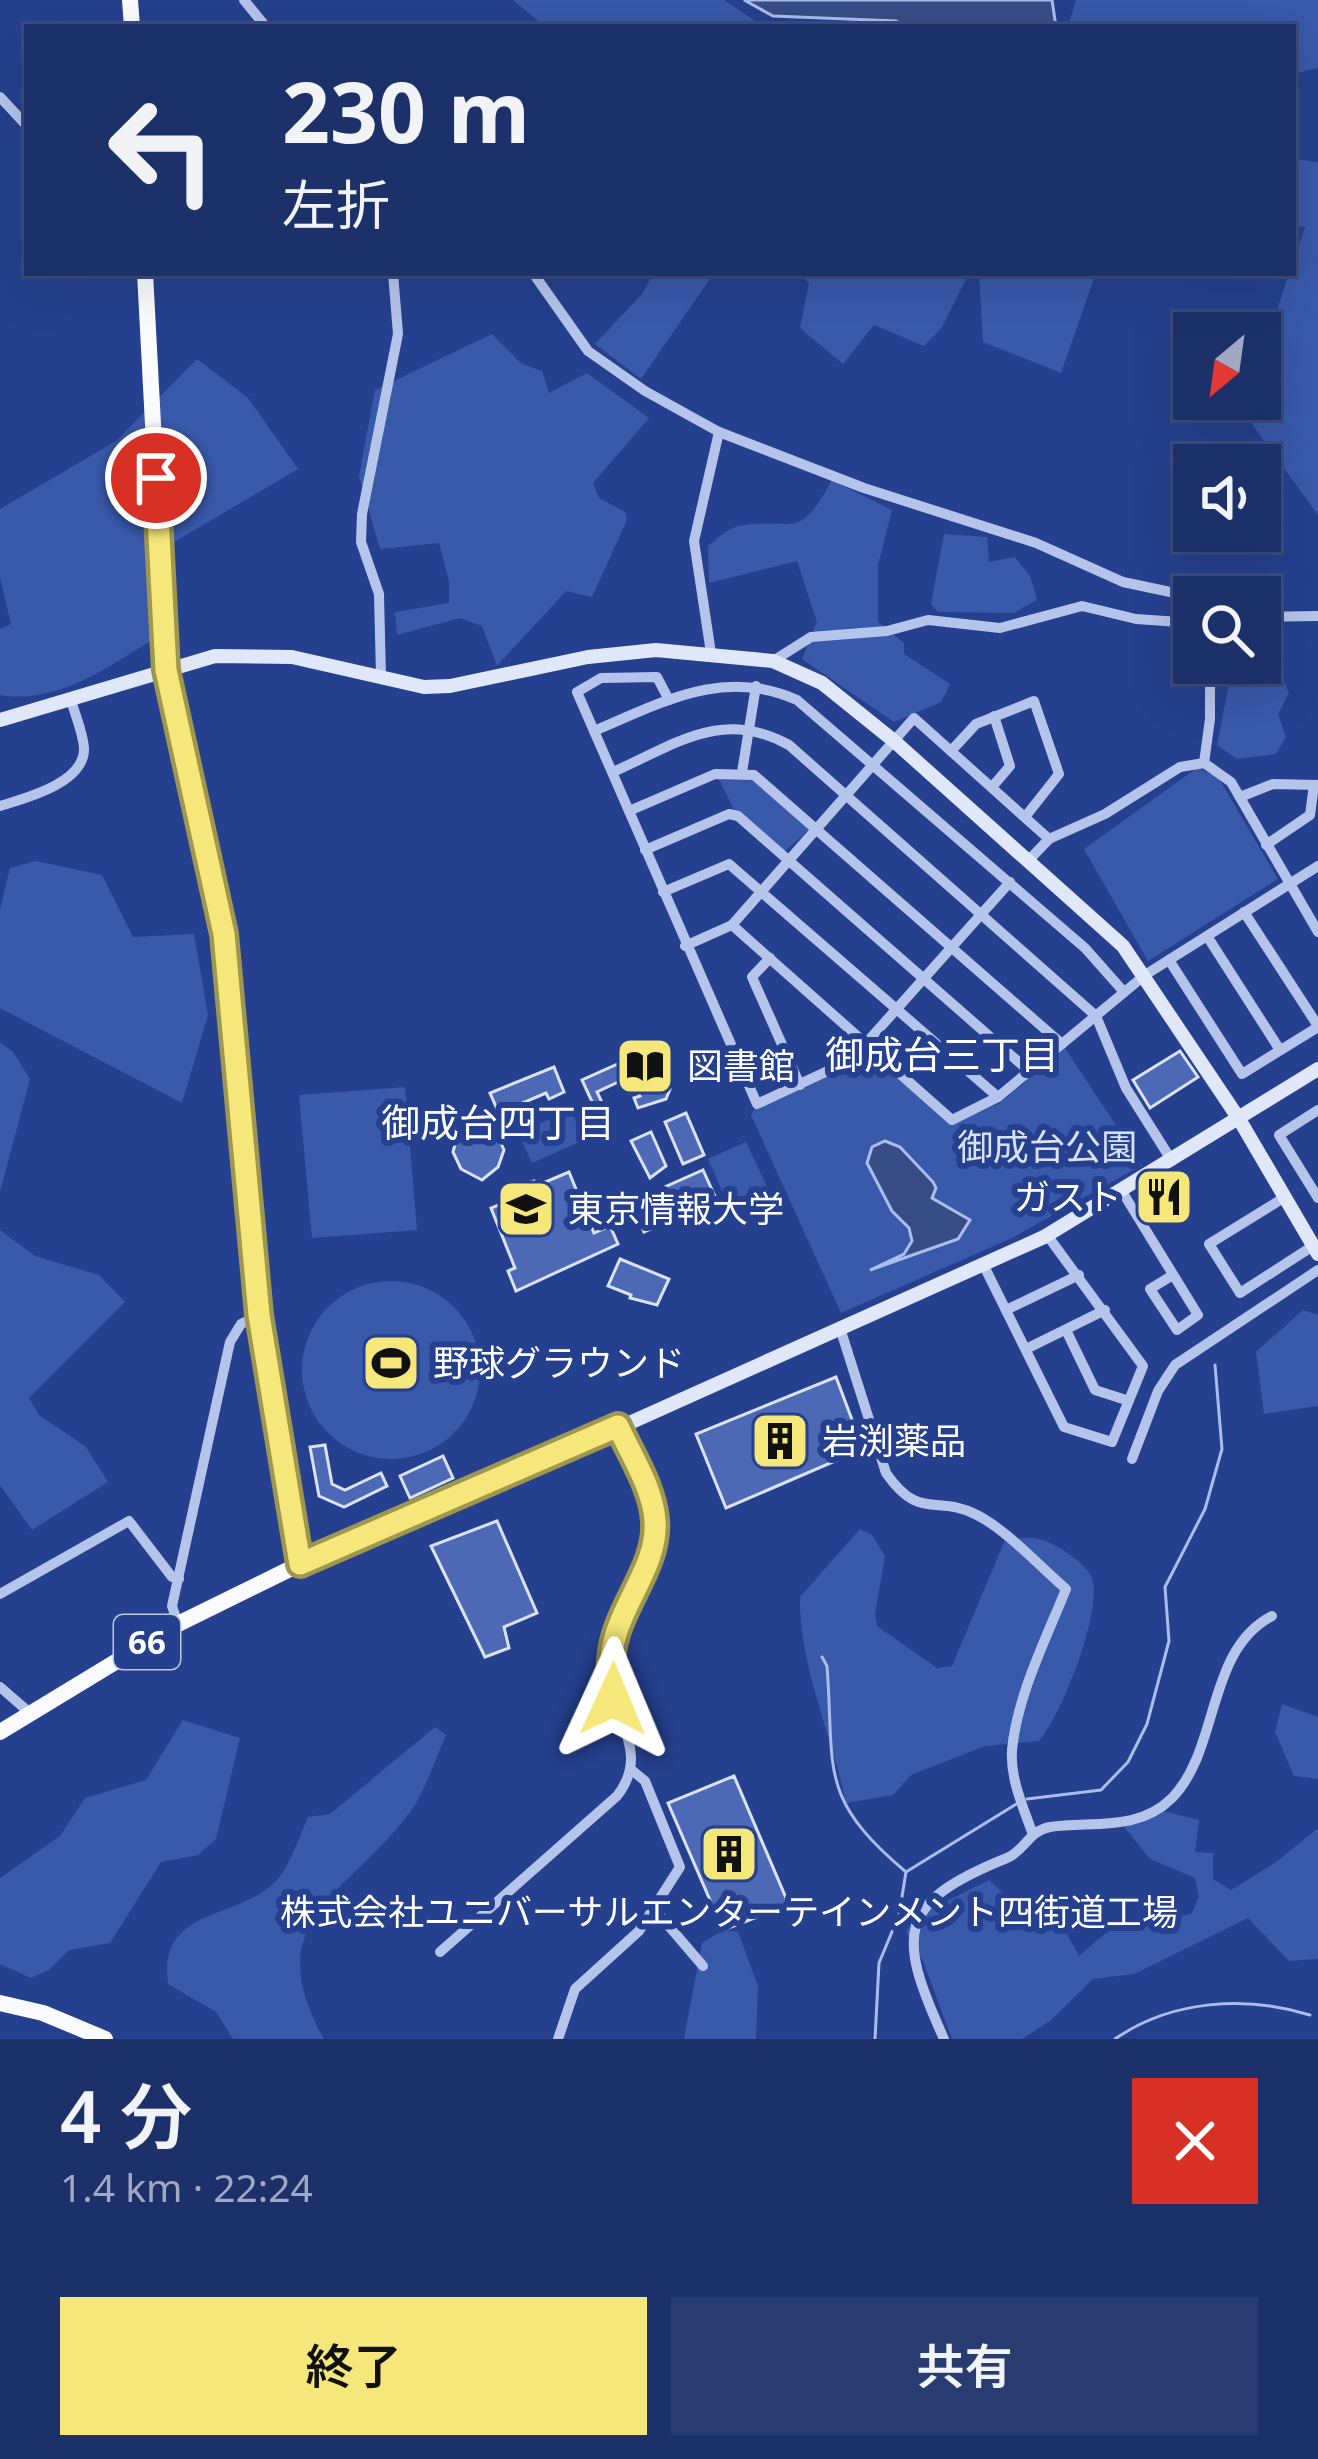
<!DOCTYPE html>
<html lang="ja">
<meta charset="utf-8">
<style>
body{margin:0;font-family:"Noto Sans","Noto Sans JP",sans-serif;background:#293c72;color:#f1f3f6;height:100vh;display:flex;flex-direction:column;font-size:45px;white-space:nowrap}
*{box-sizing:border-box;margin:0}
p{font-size:39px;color:#a0a9c1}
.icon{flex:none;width:66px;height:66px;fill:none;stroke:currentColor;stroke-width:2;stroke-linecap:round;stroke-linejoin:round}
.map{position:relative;height:2039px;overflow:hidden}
.drawer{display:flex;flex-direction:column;background:#1c306a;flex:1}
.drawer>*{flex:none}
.guide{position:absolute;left:24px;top:24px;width:1272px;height:252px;border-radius:0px;box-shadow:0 12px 48px #0002,0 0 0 3px #3a4b7e;background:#1c306a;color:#f1f3f6;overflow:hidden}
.needle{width:78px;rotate:209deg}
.buttons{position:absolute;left:1173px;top:312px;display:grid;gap:24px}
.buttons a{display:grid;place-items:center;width:108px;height:108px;border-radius:0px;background:#1c306a;box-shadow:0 12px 48px #0002,0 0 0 3px #3a4b7e;font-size:60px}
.pin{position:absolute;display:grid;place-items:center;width:102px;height:102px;color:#fff;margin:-51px;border:6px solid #fff;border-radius:50%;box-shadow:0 3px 12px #0007}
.me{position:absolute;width:132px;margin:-66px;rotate:1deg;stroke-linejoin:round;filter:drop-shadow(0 0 9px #0008)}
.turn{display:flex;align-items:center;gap:42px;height:252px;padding:0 60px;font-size:54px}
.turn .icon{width:156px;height:156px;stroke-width:2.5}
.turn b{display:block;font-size:84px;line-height:102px}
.round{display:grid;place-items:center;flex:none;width:126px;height:126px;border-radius:0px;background:#293c72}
.overview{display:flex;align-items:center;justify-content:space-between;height:204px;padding:0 60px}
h1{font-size:72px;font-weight:600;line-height:90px}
.primary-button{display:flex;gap:24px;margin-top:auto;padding:24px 60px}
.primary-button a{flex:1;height:138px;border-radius:0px;background:#f5e779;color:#111;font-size:48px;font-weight:600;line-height:138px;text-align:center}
.primary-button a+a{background:#293c72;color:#f1f3f6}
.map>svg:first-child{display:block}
.green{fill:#3959ab;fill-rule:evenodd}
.water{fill:#384c86;stroke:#aabdec;stroke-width:3}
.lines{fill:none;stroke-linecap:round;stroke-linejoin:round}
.stream{stroke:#aabdec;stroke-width:3}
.building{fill:#4d69b5;stroke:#dae2f8;stroke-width:3}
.street{stroke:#b5c4eb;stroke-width:10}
.secondary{stroke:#e0e7f9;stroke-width:14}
.primary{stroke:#fafbff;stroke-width:16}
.route-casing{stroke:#9f964f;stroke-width:30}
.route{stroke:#f5e779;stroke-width:21}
.labels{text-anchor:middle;stroke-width:12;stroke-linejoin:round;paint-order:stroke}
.shield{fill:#25408e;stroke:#bec6dd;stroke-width:3}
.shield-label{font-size:33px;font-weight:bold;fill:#fff}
.poi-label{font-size:36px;fill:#fff;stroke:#25408e;text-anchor:start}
.park-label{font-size:36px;fill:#dae2f8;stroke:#25408e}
.neighbourhood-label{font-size:39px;fill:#fff;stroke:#25408e}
</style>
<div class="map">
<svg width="1318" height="2039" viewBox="0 0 1318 2039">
<rect width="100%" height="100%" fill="#25408e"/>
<g class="green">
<polygon points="513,0 724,0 764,27 530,27 537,20"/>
<polygon points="1076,0 1318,0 1318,68 1293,74 1293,27 1068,27"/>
<path d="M1293 159 1318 162V515L1249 420 1255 399H1260C1260 345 1289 278 1305 227L1293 225Z"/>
<polygon points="654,273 714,273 641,379 595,344 642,294"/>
<polygon points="798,273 969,273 941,329 924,346 874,325 843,364 800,328 809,283"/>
<polygon points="979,273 1096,273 1061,373 983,342"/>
<polygon points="492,334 522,364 542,371 549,393 587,373 649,418 593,483 599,498 625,512 627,520 592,597 566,591 497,666 482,626 460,618 397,635 395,612 449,603 449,581 439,543 380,549 359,476 375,390"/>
<path d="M197 359 248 398 298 469 154 554 151 580 161 635C111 664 60 705 0 695V629L11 624 0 578V509L116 441Z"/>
<path d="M832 480 892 510 878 565V622L904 643V654L950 684 941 702 894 722 802 659 817 622 797 561 709 583 708 546C717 539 728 528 739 526 796 516 797 544 832 480Z"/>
<polygon points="944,534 987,537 989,562 1015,557 1030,576 1037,600 1014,613 938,612 931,604"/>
<polygon points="1264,675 1283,680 1289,693 1278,714 1286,737 1276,754 1237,759 1217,745 1230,678"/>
<polygon points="1197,768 1218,777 1278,879 1148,961 1084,849"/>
<polygon points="718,777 752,777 809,830 784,852 733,808"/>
<polygon points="36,861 102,875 133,937 194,934 208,1015 182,1103 0,1008 0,909 10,868"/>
<polygon points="0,1042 13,1052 30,1079 0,1192"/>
<path d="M1065 1048 1142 1165 1012 1238 841 1313 751 1115 755 1108 871 1053 951 1124 1000 1103ZM900 1147 933 1182 931 1197 969 1221 943 1241 870 1270 904 1254 912 1241C908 1220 875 1186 867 1159Z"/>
<polygon points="405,1087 417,1230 312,1238 299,1095"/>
<polygon points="571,1110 584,1140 532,1163 518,1133"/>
<polygon points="746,1142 771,1195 732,1214 708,1159"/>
<polygon points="0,1230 35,1256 99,1275 125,1302 29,1398 39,1415 86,1447 108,1482 32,1530 0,1485"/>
<circle cx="391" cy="1370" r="89"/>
<polygon points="1303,1310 1318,1315 1318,1406 1264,1414 1256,1352"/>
<path d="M860 1529 872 1535 885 1556 875 1613 877 1626 937 1668 952 1666 1005 1540C1014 1539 1024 1537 1033 1538 1050 1539 1089 1563 1093 1581 1100 1617 1062 1714 1039 1741L985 1746 911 1775 893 1795 846 1803C832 1735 799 1667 800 1597Z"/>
<polygon points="1282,1704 1318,1717 1318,1779 1294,1776 1275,1732"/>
<polygon points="183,1720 240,1738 216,1839 198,1855 161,1862 110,1943 69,1950 49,1970 31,1978 0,1964 0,1878 60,1836 85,1798 146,1780"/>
<path d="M435 1727 446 1735C435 1759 426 1790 410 1812 349 1895 256 1919 324 2039H233L216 2012 168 1984C158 1908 232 1921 273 1884 290 1868 298 1839 308 1817L330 1814Z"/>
<polygon points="1155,1809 1199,1820 1195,1852 1213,1853 1213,1879 1231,1890 1275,1863 1318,1828 1318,1959 1289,1961 1248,1918 1134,1974 1093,1979 1051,2020 1022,2039 952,2039 923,1961 906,1932 915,1917 989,1880 1018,1906 1061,1923 1079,1956 1114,1926 1191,1914 1199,1897 1195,1878 1150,1859 1121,1823"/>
<polygon points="723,1930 738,1932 758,1986 756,2039 684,2039 702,1943"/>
</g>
<g class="water">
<polygon points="744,0 1052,0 1056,27 908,27 896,21 773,16"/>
<polygon points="885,1141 900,1147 933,1182 936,1188 932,1198 970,1220 958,1239 870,1270 904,1254 912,1241 909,1228 892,1211 867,1163 872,1147"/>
</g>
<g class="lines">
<g class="stream">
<path d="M822 1657 827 1666C835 1770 817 1797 906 1872L899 1915 879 1963 875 2039"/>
<polyline points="1027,1799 1101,1790 1128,1762 1147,1724 1169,1641 1165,1587 1205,1509 1222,1449 1215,1365"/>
<polyline points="906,1872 1018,1803"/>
<path d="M1115 2039C1171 2000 1246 1995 1310 2015"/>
</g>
</g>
<g class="building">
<polygon points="651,1049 670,1089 666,1099 638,1108 634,1098 640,1096 631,1076 597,1092 607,1113 599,1117 582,1080"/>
<polygon points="1180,1051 1198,1077 1150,1108 1133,1080"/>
<polygon points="554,1067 564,1092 549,1099 546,1093 513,1107 515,1112 501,1118 490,1093"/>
<polygon points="686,1113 704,1155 683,1164 665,1122"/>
<polygon points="465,1126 467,1130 478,1126 496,1132 504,1150 498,1167 482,1180 461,1169 453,1152 459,1129"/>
<polygon points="651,1132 666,1166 650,1178 631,1141"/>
<polygon points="703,1170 718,1203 674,1223 664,1202 645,1210 653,1228 644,1232 631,1202"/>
<polygon points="569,1172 594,1233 610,1226 618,1244 516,1291 508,1271 515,1268 491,1208 523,1195 520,1186 534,1181 536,1186"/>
<polygon points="620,1259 669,1279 657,1305 630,1298 631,1295 608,1286"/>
<polygon points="836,1377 863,1449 726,1508 696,1434"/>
<polygon points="325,1445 332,1484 345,1490 381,1473 387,1486 344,1507 319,1496 310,1447"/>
<polygon points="443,1456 453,1478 410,1498 400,1476"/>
<polygon points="497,1521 537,1613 504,1627 509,1648 485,1657 431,1546"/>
<polygon points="734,1776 789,1905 723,1930 668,1803"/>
</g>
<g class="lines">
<g class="street">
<polyline points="244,0 266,27"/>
<polyline points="0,97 27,126"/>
<polyline points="533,273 588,351 645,391 719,432 864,488 1036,543 1123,582 1194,597"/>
<polyline points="1260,617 1318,616"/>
<polyline points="711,653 694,541 719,432"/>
<polyline points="773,661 811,637 887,631 928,620 1000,628 1082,606 1136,619 1194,623"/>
<polyline points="381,677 379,594 361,542 362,514 398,334 393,273"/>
<polyline points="669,700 657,677 601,678 577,692 757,1104 851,1060 1010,882"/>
<path d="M594 731C663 702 724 667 797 700L1085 948 1124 992"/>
<polyline points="951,751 976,724 1034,701 1059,774 1025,817"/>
<polyline points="1204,763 1210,719 1210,663"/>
<path d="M613 772C676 744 722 708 789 745L1096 1016 1126 1088 1172 1161"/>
<polyline points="742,772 756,686"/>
<polyline points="992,787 1010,766 994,716"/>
<polyline points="1240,797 1273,784 1318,785"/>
<path d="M0 806C26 798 85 783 84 748 83 732 75 715 71 700"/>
<polyline points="629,811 715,774 754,775 1062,1044"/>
<polyline points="1266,845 1310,815 1314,785"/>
<polyline points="645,850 729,814 738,816 1029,1071"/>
<polyline points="1029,860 1049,839 1105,814 1180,767 1204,763 1231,782 1318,932"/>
<polyline points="663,892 729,864 998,1097"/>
<polyline points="1244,912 1318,1026"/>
<polyline points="732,925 952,1120 998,1097 1145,975 1318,866"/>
<polyline points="1207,936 1280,1050"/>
<polyline points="685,946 732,925 914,718 1049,839"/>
<polyline points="770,958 752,977 800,1085"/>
<polyline points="1169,960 1242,1074 1318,1027"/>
<polyline points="1318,1110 1279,1135 1318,1198"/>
<polyline points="1123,1193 1198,1315 1177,1330 1150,1289 1173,1275"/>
<polyline points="1285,1197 1209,1244 1240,1293 1313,1246"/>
<polyline points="983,1264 1064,1427 1112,1442 1143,1366 1047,1235"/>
<polyline points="1006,1310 1079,1275"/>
<path d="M840 1328 886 1473C920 1522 937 1494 977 1515 1008 1531 1039 1566 1066 1589 1046 1639 1017 1696 1012 1750 1010 1778 1023 1807 1032 1832"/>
<polyline points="1066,1330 1095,1390 1126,1400"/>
<polyline points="1026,1349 1105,1310"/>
<polyline points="1132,1459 1158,1391 1175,1365 1318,1270"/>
<polyline points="0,1594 129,1521 172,1577 179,1579"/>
<polyline points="178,1624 172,1606 230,1342 241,1324 259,1315"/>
<polyline points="0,1687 30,1713"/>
<polyline points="656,1911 703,1966"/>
<path d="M440 1952 617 1796C653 1750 608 1717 610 1664 612 1614 658 1573 655 1522 654 1489 631 1455 618 1426"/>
<polyline points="558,2039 575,1989 639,1931 680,1867 645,1781 633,1771"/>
<path d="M944 2039C897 1935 895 1903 1007 1858 1026 1850 1028 1831 1050 1827 1092 1821 1138 1832 1172 1798 1220 1749 1206 1650 1272 1616"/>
</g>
<g class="secondary">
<polyline points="0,720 215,656 292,657 424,687 450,686 588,657 656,650 773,661 822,683 894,741 1123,946 1239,1119 1318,1254"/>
<polyline points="300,1564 498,1482 1044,1237 1318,1069"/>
</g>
<g class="primary">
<polyline points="130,0 132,27"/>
<polyline points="0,1732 178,1624 300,1564 259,1315 224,934 166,670 145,273"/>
<polyline points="0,2003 43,2013 105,2039"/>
</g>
</g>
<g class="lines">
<g class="route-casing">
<path id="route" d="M156 478 166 670 224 934 259 1315 300 1564 618 1426C631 1455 653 1488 655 1521 658 1561 627 1597 616 1634 609 1656 610 1677 613 1699"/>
</g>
<use href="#route" class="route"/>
</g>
<defs>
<g id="library-square" transform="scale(3)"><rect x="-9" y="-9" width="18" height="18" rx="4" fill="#f5e779" stroke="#25408e"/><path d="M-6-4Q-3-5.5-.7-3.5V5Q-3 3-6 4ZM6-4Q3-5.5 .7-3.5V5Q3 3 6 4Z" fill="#111"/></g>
<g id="restaurant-square" transform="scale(3)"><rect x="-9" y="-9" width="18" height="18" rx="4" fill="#f5e779" stroke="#25408e"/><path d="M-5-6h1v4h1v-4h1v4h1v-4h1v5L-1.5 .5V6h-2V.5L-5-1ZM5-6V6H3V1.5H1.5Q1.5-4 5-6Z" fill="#111"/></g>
<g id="university-square" transform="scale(3)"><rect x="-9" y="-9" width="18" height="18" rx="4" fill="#f5e779" stroke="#25408e"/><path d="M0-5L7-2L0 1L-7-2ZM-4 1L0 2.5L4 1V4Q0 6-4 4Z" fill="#111"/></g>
<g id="stadium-square" transform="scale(3)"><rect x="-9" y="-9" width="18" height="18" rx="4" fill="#f5e779" stroke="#25408e"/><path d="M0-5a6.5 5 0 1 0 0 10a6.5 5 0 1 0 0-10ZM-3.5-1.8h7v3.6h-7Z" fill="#111"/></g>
<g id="building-square" transform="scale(3)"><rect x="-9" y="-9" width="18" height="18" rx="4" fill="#f5e779" stroke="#25408e"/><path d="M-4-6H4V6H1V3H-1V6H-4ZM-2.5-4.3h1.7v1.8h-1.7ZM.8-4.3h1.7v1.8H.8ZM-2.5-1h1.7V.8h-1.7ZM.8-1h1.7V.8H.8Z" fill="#111"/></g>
</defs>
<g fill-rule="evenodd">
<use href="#library-square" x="645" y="1066"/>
<use href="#restaurant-square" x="1164" y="1197"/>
<use href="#university-square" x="526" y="1209"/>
<use href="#stadium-square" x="391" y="1363"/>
<use href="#building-square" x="780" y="1441"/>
<use href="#building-square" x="729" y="1854"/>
</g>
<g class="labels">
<rect class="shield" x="114" y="1615" width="66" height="54" rx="9"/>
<g class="shield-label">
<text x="147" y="1654">66</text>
</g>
<g class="poi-label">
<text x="687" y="1079">図書館</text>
<text x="1122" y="1210" text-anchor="end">ガスト</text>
<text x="568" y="1222">東京情報大学</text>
<text x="433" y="1376">野球グラウンド</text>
<text x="822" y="1454">岩渕薬品</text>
<text x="729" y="1925" text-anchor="middle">株式会社ユニバーサルエンターテインメント四街道工場</text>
</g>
<g class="park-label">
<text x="1047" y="1160">御成台公園</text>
</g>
<g class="neighbourhood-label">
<text x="942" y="1069">御成台三丁目</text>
<text x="498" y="1137">御成台四丁目</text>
</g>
</g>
</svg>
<div class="buttons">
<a><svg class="needle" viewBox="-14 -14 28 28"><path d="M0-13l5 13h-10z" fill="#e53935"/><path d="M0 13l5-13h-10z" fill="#a0a9c1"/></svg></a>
<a><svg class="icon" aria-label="sound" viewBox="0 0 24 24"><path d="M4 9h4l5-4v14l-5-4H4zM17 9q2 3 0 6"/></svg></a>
<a><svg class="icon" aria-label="search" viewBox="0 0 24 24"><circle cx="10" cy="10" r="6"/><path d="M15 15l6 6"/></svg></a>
</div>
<div class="pin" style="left:156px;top:478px;background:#d93025"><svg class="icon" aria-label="arrive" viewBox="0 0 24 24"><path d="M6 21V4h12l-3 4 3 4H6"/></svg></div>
<svg class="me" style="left:613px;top:1699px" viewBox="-20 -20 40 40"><path d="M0-17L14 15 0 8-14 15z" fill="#f5e779" stroke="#fff" stroke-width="4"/></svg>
<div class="guide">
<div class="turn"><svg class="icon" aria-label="left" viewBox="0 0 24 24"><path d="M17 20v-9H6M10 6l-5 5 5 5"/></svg><div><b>230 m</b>左折</div></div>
</div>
</div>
<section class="drawer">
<div class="overview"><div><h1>4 分</h1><p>1.4 km · 22:24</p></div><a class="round" style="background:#d93025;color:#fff"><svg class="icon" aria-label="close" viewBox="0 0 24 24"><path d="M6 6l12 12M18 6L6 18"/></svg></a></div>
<div class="primary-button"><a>終了</a><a>共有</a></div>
</section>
